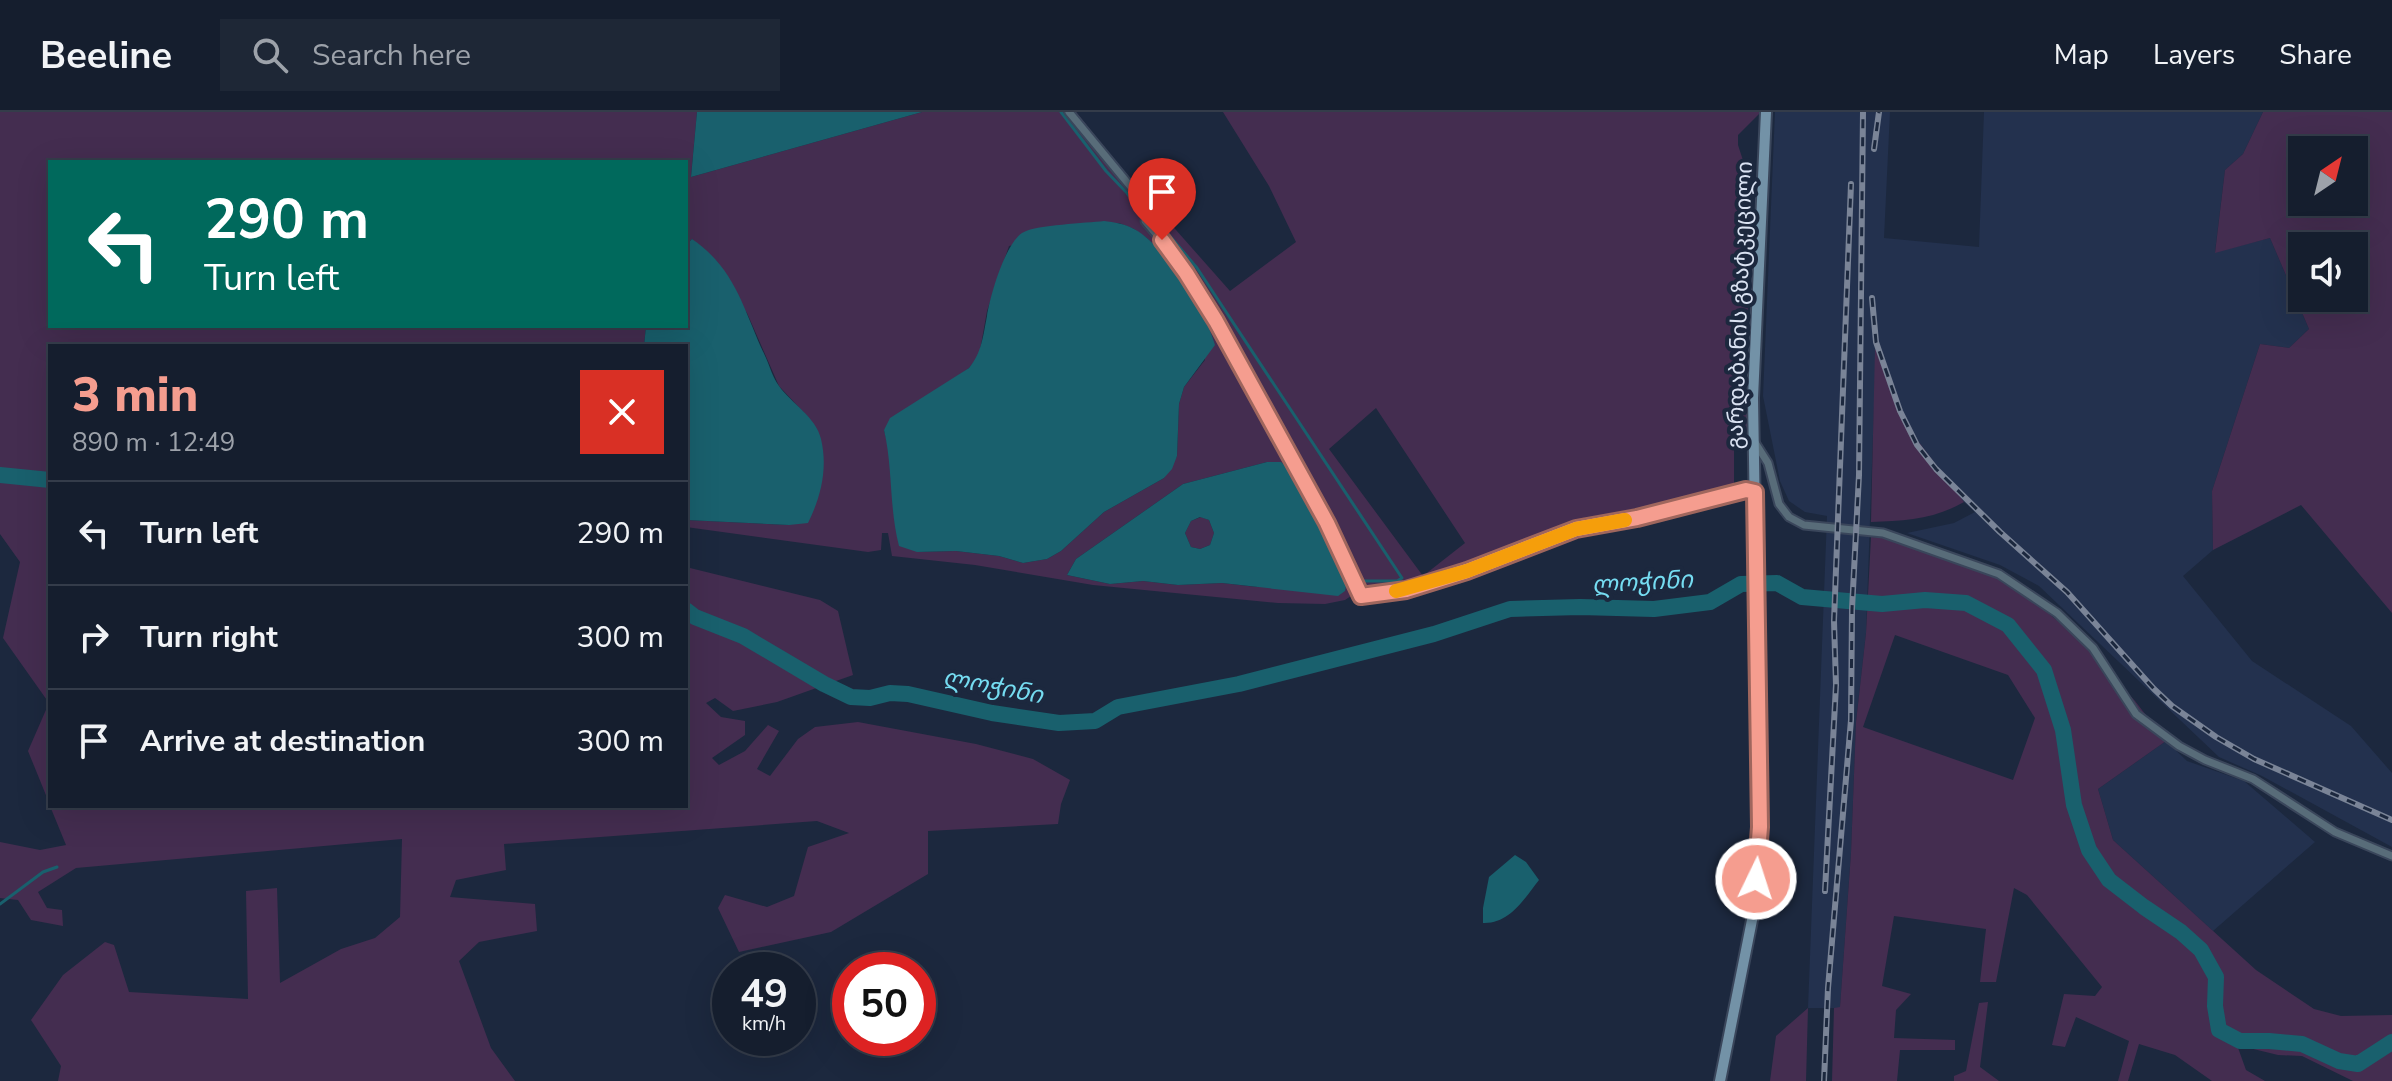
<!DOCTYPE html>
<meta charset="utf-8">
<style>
body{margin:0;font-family:"Nunito Sans","Noto Sans Georgian",sans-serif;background:#1e2736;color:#f1f3f6;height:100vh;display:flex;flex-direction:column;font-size:30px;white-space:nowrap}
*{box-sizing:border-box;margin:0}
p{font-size:26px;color:#9da2aa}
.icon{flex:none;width:44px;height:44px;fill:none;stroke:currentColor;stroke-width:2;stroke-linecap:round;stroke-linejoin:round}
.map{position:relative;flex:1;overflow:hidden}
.sheet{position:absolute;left:48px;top:232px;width:640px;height:464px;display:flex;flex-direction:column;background:#151e2e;border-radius:0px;box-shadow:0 8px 32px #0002,0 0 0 2px #343c4a}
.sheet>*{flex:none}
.hud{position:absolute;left:48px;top:48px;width:640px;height:168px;border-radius:0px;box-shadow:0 8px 32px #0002,0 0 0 2px #343c4a;background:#00695c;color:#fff;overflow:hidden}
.needle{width:52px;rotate:35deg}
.fabs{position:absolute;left:2288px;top:24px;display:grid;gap:16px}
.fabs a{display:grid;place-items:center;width:80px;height:80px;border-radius:0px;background:#151e2e;box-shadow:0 8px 32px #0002,0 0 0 2px #343c4a;font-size:40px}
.speed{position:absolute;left:712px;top:840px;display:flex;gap:16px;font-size:40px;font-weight:700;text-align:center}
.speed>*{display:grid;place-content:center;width:104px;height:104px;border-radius:50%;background:#151e2e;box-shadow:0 8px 32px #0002,0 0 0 2px #343c4a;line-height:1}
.speed small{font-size:20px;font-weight:400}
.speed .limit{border:12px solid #d22;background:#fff;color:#111}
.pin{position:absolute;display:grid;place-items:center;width:68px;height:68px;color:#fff;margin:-82px -34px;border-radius:50% 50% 50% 0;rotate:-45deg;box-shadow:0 0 8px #0007}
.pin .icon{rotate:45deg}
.me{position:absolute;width:88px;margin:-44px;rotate:4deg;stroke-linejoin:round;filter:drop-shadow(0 0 6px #0008)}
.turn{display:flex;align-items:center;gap:28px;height:168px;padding:0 24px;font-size:36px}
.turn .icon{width:104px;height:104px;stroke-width:2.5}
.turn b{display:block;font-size:56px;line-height:68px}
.round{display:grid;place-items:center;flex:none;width:84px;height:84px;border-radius:0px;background:#1e2736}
.headline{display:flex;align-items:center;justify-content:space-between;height:136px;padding:0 24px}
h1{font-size:48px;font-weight:800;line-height:60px;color:#f59d8f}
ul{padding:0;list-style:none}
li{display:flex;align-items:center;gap:24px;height:104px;padding:0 24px;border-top:2px solid #343c4a}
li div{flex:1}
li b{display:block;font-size:30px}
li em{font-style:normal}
header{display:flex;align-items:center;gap:48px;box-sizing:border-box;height:112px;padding:0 40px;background:#151e2e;border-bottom:2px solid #343c4a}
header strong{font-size:38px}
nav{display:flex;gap:44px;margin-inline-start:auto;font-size:28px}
.search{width:560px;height:72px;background:#1e2736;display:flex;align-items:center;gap:20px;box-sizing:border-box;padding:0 28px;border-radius:0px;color:#9da2aa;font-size:30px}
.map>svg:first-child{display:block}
.built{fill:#23314e}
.green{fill:#442d50;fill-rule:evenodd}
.water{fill:#19606d;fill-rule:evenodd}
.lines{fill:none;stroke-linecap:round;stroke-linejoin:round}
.stream{stroke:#19606d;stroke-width:3}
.river{stroke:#19606d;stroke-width:16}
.minor-casing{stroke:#3a465b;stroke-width:11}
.secondary-casing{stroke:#3a465b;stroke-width:14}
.minor{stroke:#586c79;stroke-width:7}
.secondary{stroke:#7392a7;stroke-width:10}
.rail-casing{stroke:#7a8497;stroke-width:6}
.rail{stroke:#1c283e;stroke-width:3;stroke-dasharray:9;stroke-linecap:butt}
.route-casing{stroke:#9f665d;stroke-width:20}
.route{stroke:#f59d8f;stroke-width:14}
.slow{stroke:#f59e0b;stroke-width:14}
.labels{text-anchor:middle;stroke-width:8;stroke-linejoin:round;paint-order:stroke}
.street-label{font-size:22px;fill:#dae2f2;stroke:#1c283e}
.water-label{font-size:24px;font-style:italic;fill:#75dcf1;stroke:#1c283e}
</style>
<header>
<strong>Beeline</strong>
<div class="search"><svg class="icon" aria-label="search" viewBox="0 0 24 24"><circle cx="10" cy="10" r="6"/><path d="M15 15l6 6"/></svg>Search here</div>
<nav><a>Map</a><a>Layers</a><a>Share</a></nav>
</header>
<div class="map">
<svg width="2392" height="969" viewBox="0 0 2392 969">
<rect width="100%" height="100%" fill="#1c283e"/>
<g class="built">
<polygon points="1775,0 1890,0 1884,126 1979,135 1984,0 2263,0 2243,42 2225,58 2215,140 2270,126 2309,217 2289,236 2260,232 2212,379 2213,438 2183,464 2252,549 2351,614 2392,661 2392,735 2262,664 2219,645 2039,474 2000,453 1907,421 1954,411 1975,400 1964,390 1900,305 1876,238 1866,521 1856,610 1851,741 1840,896 1808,896 1827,404 1805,400 1789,389 1780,369 1763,284"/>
<polygon points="2166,629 2187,649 2244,669 2315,730 2213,819 2113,728 2098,677"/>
</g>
<g class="green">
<path d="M0 0H697L691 65 922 0H1076L1115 49 1230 179 1296 130 1269 74 1223 0H1761L1738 23V33L1752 76 1745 277 1748 317 1734 335V371L1738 375 1578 412 1415 472 1370 479 1361 474 1353 475 1351 484 1345 488 1325 492 1278 491 1093 473 975 453 892 444 888 421H882L881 438 868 440 686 415V408L788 413 808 305 779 274 747 201 692 127 686 133V50H50V214H646L644 234H50V693L28 639 49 591 3 526 20 450 0 422ZM1119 111 1134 117 1148 127 1181 166 1205 248 1184 275 1179 292 1177 344 1164 366 1104 400 1061 439 1047 447 1023 451 999 444 956 439 917 440 884 318 969 256 979 244 987 199 1009 134ZM1376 296 1465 431 1423 464 1329 337ZM1267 350H1281L1257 475 1222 471 1178 473 1143 469 1110 472 1067 463 1076 447 1183 372Z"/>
<path d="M2263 0H2392V501L2301 393 2213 438 2212 379 2260 232 2289 236 2309 217 2270 126 2215 141 2225 58 2243 42ZM2302 38H2354V90H2302ZM2302 134H2354V186H2302Z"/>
<path d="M1875 236 1900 305 1964 390C1935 407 1905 409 1871 410Z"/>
<polygon points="1201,405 1209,408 1214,421 1210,433 1200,437 1191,435 1185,421 1191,409"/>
<path d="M1871 425 1887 426 1996 466 2042 496 2077 525 2135 589 2166 629 2098 677 2113 728 2256 858 2314 897 2341 904 2392 903V969H2353L2302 944 2278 943 2237 933 2246 958 2265 969H2212L2175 943 2139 932 2128 969H2118L2129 929 2076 905 2065 935 2052 933 2064 882 2095 884 2102 875 2027 783 2014 776 1996 870H1980L1986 817 1894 804 1882 874 1911 882 1896 898 1894 926 1955 928V938H1900L1897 969H1832L1834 896 1840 895 1851 741 1856 610 1866 521ZM1895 523 2008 563 2035 606 2013 668 1863 615Z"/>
<polygon points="686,455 820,488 838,499 853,563 777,590 733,599 715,586 706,591 721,605 745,609 745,623 712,646 719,653 745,639 768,613 779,619 757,657 770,664 798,627 815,615 858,610 976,632 1033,647 1070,668 1061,692 1058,712 928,719 928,762 831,820 739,840 718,796 725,783 767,795 794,784 808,735 849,721 817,709 504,732 506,758 456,768 450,785 535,792 537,819 479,830 459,849 491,936 515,969 58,969 61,954 31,908 63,863 105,830 114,833 129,880 248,887 246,779 277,776 280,871 341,837 375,826 400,805 402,727 76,756 38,780 47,796 62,798 63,814 31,808 18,788 0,786 0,730 40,738 66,733 50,694 686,694"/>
<polygon points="1988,890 1980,955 1999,969 1954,969 1954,964 1966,959 1979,891"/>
<polygon points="1808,896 1806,969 1770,969 1776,924"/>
</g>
<g class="water">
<polygon points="697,0 922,0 691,65"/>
<path d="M1104 109C1114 110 1125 112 1134 117 1165 133 1206 200 1215 233L1184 275 1179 292 1177 344 1172 357 1164 366 1104 400 1061 439 1047 447 1023 451 999 444 956 439 917 440 899 434C889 396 893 356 884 318L890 306 969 256C982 240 983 224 987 204 990 184 1006 128 1024 120 1037 113 1086 111 1104 109Z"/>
<path d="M692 127C737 158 744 200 766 246 770 255 773 266 779 274 791 291 816 305 821 327 828 356 821 385 808 411L789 413 686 408V234H644L646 214H686V133Z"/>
<path d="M1267 350H1281L1293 361 1347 469 1345 479 1338 484 1222 471 1178 473 1143 469 1110 472 1067 463 1076 447 1183 372ZM1200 405 1209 408 1214 421 1210 433 1200 437 1191 435 1185 421 1191 409Z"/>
<path d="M1515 743 1526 750 1539 768C1524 787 1510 812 1483 811V796L1489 765Z"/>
</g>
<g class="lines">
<g class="stream">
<polyline points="1061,0 1106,59 1127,81 1140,99"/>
<polyline points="1152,106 1158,110 1197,156 1402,466 1397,469 1361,469"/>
<polyline points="0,792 43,760 57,755"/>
</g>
<g class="river">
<polyline points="0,363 50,368"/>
<polyline points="686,498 695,505 743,524 824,572 851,585 870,586 890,581 908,582 992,601 1059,611 1095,609 1118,595 1239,572 1434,522 1510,497 1580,495 1654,497 1710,490 1741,472 1777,471 1802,485 1882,492 1925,488 1966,491 2008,513 2044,558 2063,618 2074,693 2089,738 2109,768 2144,795 2181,820 2201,838 2216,865 2215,894 2219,918 2240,929 2269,929 2302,932 2339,949 2358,952 2392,930"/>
</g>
<g class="minor-casing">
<g id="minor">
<path d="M1069 0 1140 86 1146 98 1145 109C1189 158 1218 216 1250 273 1289 343 1328 411 1361 484L1406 478 1467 459 1576 417 1637 406 1746 378 1755 380"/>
<polyline points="1754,329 1768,351 1779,392 1789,405 1804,413 1883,421 1999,462 2057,501 2093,536 2136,602 2179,634 2205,648 2253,667 2335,720 2392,744"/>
</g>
</g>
<g class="secondary-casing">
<polyline id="secondary" points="1720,969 1755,793 1760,715 1753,286 1766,0"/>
</g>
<use href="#minor" class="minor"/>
<use href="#secondary" class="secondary"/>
<g class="rail-casing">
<g id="rail">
<polyline points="1874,37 1879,0"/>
<polyline points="1872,186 1876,230 1900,299 1917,333 1936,357 2000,420 2067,480 2154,577 2172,594 2216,625 2254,647 2392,708"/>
<polyline points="1825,779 1836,573 1834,509 1851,72"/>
<polyline points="1824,969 1828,876 1851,608 1852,497 1859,363 1863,0"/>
</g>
</g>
<use href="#rail" class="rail"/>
</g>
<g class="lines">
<g class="route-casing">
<polyline id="route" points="1162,128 1186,161 1216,209 1327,411 1361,484 1406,478 1467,459 1576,417 1637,406 1746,378 1755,380 1760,715 1756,767"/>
</g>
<use href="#route" class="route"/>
<polyline class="slow" points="1396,479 1467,459 1576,417 1625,408"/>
</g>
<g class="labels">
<g class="street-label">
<text transform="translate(1739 193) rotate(-88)" y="8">გარდაბანის გზატკეცილი</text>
</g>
<g class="water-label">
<text transform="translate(1642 470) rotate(-3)" y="8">ლოჭინი</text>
<text transform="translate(993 574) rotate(11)" y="8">ლოჭინი</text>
</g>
</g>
</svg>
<div class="fabs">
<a><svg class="needle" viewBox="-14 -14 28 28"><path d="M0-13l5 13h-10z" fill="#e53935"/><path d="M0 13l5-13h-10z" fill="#9da2aa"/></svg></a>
<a><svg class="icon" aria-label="sound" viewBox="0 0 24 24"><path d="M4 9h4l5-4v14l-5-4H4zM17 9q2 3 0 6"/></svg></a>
</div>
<div class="speed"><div>49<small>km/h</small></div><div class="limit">50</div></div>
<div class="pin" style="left:1162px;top:128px;background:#d93025"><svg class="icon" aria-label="arrive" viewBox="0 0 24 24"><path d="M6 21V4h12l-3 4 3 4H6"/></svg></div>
<svg class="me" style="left:1756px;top:767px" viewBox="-20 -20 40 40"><circle r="17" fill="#f59d8f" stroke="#fff" stroke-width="3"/><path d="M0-11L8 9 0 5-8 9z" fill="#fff"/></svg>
<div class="hud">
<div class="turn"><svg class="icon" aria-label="left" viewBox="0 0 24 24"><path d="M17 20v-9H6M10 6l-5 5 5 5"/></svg><div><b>290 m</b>Turn left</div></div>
</div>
<section class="sheet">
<div class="headline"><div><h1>3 min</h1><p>890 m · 12:49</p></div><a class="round" style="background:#d93025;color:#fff"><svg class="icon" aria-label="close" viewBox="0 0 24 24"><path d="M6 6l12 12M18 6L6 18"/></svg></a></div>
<ul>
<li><svg class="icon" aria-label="left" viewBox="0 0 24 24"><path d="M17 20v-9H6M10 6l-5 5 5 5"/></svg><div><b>Turn left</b></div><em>290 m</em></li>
<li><svg class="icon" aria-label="right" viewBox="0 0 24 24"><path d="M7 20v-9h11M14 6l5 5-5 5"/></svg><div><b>Turn right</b></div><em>300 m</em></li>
<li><svg class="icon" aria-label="arrive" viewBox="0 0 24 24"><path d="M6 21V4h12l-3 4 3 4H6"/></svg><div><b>Arrive at destination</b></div><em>300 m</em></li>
</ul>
</section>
</div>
